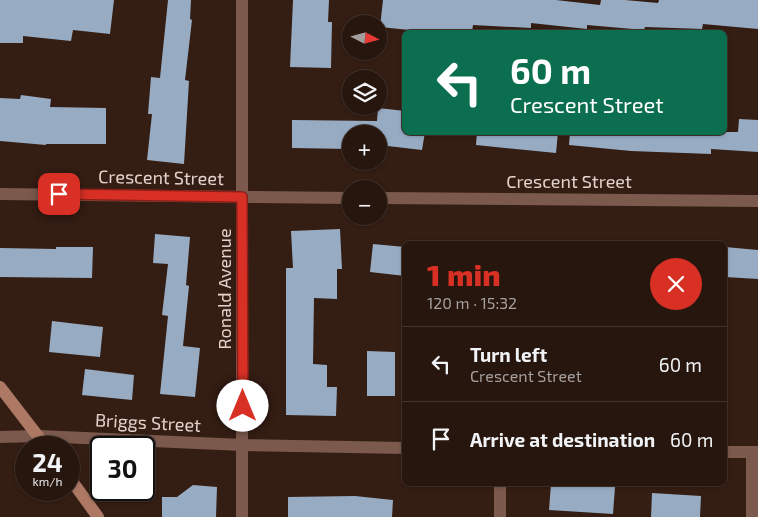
<!DOCTYPE html>
<meta charset="utf-8">
<style>
body{margin:0;font-family:"Exo 2",sans-serif;background:#33231c;color:#f1f3f6;height:100vh;display:flex;flex-direction:column;font-size:19px;white-space:nowrap}
*{box-sizing:border-box;margin:0}
p{font-size:16px;color:#a49f9e}
.icon{flex:none;width:28px;height:28px;fill:none;stroke:currentColor;stroke-width:2;stroke-linecap:round;stroke-linejoin:round}
.map{position:relative;flex:1;overflow:hidden}
.drawer{position:absolute;left:402px;top:241px;width:325px;height:245px;display:flex;flex-direction:column;background:#27160e;border-radius:8px;box-shadow:0 1px 4px #0004,0 0 0 1px #43352e}
.drawer>*{flex:none}
.banner{position:absolute;left:402px;top:30px;width:325px;height:105px;border-radius:8px;box-shadow:0 1px 4px #0004,0 0 0 1px #43352e;background:#0b6e4f;color:#fff;overflow:hidden}
.needle{width:32px;rotate:96deg}
.tools{position:absolute;left:342px;top:15px;display:grid;gap:10px}
.tools a{display:grid;place-items:center;width:45px;height:45px;border-radius:50%;background:#27160e;box-shadow:0 1px 4px #0004,0 0 0 1px #43352e;font-size:25px}
.speed{position:absolute;left:15px;top:436px;display:flex;gap:10px;font-size:25px;font-weight:700;text-align:center}
.speed>*{display:grid;place-content:center;width:65px;height:65px;border-radius:50%;background:#27160e;box-shadow:0 1px 4px #0004,0 0 0 1px #43352e;line-height:1}
.speed small{font-size:12px;font-weight:400}
.speed .limit{border:2px solid #111;border-radius:8px;background:#fff;color:#111}
.pin{position:absolute;display:grid;place-items:center;width:42px;height:42px;color:#fff;margin:-21px;border-radius:10px;box-shadow:0 2px 8px #0006}
.me{position:absolute;width:55px;margin:-28px;rotate:0deg;stroke-linejoin:round;filter:drop-shadow(0 0 4px #0008)}
.turn{display:flex;align-items:center;gap:18px;height:105px;padding:0 25px;font-size:22px}
.turn .icon{width:65px;height:65px;stroke-width:2.5}
.turn b{display:block;font-size:35px;line-height:42px}
.round{display:grid;place-items:center;flex:none;width:52px;height:52px;border-radius:26px;background:#33231c}
.overview{display:flex;align-items:center;justify-content:space-between;height:85px;padding:0 25px}
h1{font-size:30px;font-weight:800;line-height:38px;color:#d93025}
ul{padding:0;list-style:none}
li{display:flex;align-items:center;gap:15px;height:75px;padding:0 25px;border-top:1px solid #43352e}
li div{flex:1}
li b{display:block;font-size:19px}
li em{font-style:normal}
.map>svg:first-child{display:block}
.building{fill:#97acc3}
.lines{fill:none;stroke-linecap:round;stroke-linejoin:round}
.street{stroke:#7b5a4d;stroke-width:12}
.secondary{stroke:#ad7864;stroke-width:12}
.route-casing{stroke:#8d1f18;stroke-width:12}
.route{stroke:#d93025;stroke-width:9}
.labels{text-anchor:middle;stroke-width:5;stroke-linejoin:round;paint-order:stroke}
.street-label{font-size:18px;fill:#e3d2cb;stroke:#341d13}
</style>
<div class="map">
<svg width="758" height="517" viewBox="0 0 758 517">
<rect width="100%" height="100%" fill="#341d13"/>
<g class="building">
<polygon points="0,0 114,0 110,34 73,30 71,41 23,36 23,43 0,43"/>
<polygon points="168,0 191,0 190,19 192,20 185,80 189,81 184,164 147,160 152,114 148,114 151,77 160,78"/>
<polygon points="293,0 329,0 328,22 332,22 331,68 290,67"/>
<polygon points="383,0 556,0 600,5 601,0 625,0 658,3 659,0 758,0 758,29 703,24 702,29 645,27 644,30 587,25 587,29 531,23 531,28 473,25 472,32 429,32 380,27"/>
<polygon points="21,95 51,99 50,107 106,108 106,144 46,144 46,145 0,141 0,98 20,99"/>
<polygon points="378,108 405,111 405,132 425,132 422,150 379,145 379,134 351,134 351,149 292,148 292,120 377,121"/>
<polygon points="739,119 758,120 758,152 711,149 711,154 631,151 569,145 570,132 738,132"/>
<polygon points="477,132 558,132 556,153 476,145"/>
<polygon points="340,229 342,269 337,269 337,299 314,298 313,364 327,365 327,387 337,387 336,416 286,415 286,268 293,268 291,231"/>
<polygon points="155,234 190,237 186,285 189,286 183,346 200,348 195,397 160,394 168,316 162,315 168,264 153,263"/>
<polygon points="373,244 405,247 405,276 370,272"/>
<polygon points="56,247 93,247 92,278 0,277 0,248 56,249"/>
<polygon points="725,247 758,250 758,279 725,277"/>
<polygon points="52,321 103,327 100,357 49,352"/>
<polygon points="367,351 395,352 395,396 367,396"/>
<polygon points="85,369 134,375 132,400 82,395"/>
<polygon points="551,484 615,487 613,514 549,510"/>
<polygon points="193,485 217,487 216,517 162,517 162,497 177,497"/>
<polygon points="652,493 701,496 700,517 651,517"/>
<polygon points="355,496 393,500 392,517 288,517 288,497"/>
</g>
<g class="lines">
<g class="street">
<polyline points="0,194 351,198"/>
<polyline points="379,198 758,201"/>
<polyline points="0,437 39,436 243,445 405,448"/>
<polyline points="725,452 758,452"/>
<polyline points="242,517 242,0"/>
<polyline points="500,517 500,484"/>
<polyline points="752,517 752,452"/>
</g>
<g class="secondary">
<polyline points="0,387 47,448"/>
<polyline points="69,477 98,517"/>
</g>
</g>
<g class="lines">
<g class="route-casing">
<polyline id="route" points="59,194 242,197 243,406"/>
</g>
<use href="#route" class="route"/>
</g>
<g class="labels">
<g class="street-label">
<text transform="translate(161 178) rotate(1)" y="6">Crescent Street</text>
<text x="569" y="188">Crescent Street</text>
<text transform="translate(225 289) rotate(-90)" y="6">Ronald Avenue</text>
<text transform="translate(148 423) rotate(3)" y="6">Briggs Street</text>
</g>
</g>
</svg>
<div class="tools">
<a><svg class="needle" viewBox="-14 -14 28 28"><path d="M0-13l5 13h-10z" fill="#e53935"/><path d="M0 13l5-13h-10z" fill="#a49f9e"/></svg></a>
<a><svg class="icon" aria-label="layers" viewBox="0 0 24 24"><path d="M12 4l9 5-9 5-9-5zM3 14l9 5 9-5"/></svg></a>
<a>+</a>
<a>−</a>
</div>
<div class="speed"><div>24<small>km/h</small></div><div class="limit">30</div></div>
<div class="pin" style="left:59px;top:194px;background:#d93025"><svg class="icon" aria-label="arrive" viewBox="0 0 24 24"><path d="M6 21V4h12l-3 4 3 4H6"/></svg></div>
<svg class="me" style="left:243px;top:406px" viewBox="-20 -20 40 40"><circle r="19" fill="#fff"/><path d="M0-13L10 11 0 6-10 11z" fill="#d93025"/></svg>
<div class="banner">
<div class="turn"><svg class="icon" aria-label="left" viewBox="0 0 24 24"><path d="M17 20v-9H6M10 6l-5 5 5 5"/></svg><div><b>60 m</b>Crescent Street</div></div>
</div>
<section class="drawer">
<div class="overview"><div><h1>1 min</h1><p>120 m · 15:32</p></div><a class="round" style="background:#d93025;color:#fff"><svg class="icon" aria-label="close" viewBox="0 0 24 24"><path d="M6 6l12 12M18 6L6 18"/></svg></a></div>
<ul>
<li><svg class="icon" aria-label="left" viewBox="0 0 24 24"><path d="M17 20v-9H6M10 6l-5 5 5 5"/></svg><div><b>Turn left</b><p>Crescent Street</p></div><em>60 m</em></li>
<li><svg class="icon" aria-label="arrive" viewBox="0 0 24 24"><path d="M6 21V4h12l-3 4 3 4H6"/></svg><div><b>Arrive at destination</b></div><em>60 m</em></li>
</ul>
</section>
</div>
